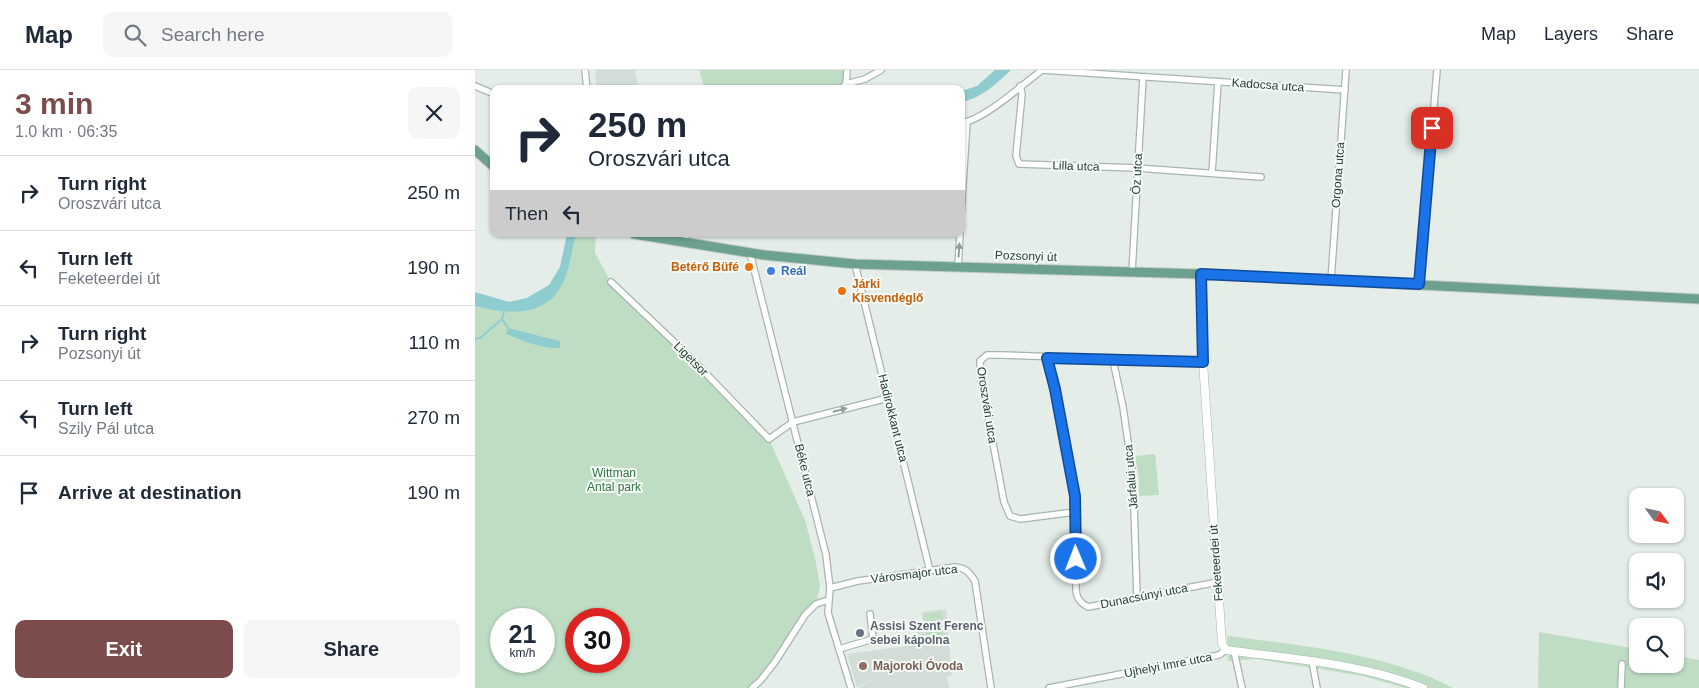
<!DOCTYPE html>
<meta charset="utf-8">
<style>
body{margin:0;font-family:Arial,sans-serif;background:#f6f6f7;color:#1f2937;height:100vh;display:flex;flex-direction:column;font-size:19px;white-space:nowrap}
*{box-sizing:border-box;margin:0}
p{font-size:16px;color:#747a83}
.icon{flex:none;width:28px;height:28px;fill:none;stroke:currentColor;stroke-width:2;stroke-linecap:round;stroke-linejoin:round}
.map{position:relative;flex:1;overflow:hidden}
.side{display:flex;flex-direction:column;background:#fff;width:475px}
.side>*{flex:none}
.guide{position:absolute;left:15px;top:15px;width:475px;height:152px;border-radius:10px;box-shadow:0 1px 4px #0004;background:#fff;color:#1f2937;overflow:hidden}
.needle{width:32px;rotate:123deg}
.buttons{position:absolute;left:1154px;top:418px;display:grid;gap:10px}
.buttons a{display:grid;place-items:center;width:55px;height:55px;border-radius:10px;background:#fff;box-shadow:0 1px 4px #0004;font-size:25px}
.speed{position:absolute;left:15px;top:538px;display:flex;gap:10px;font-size:25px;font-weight:700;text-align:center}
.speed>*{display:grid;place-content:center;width:65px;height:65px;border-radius:50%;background:#fff;box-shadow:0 1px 4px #0004;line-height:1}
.speed small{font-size:12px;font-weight:400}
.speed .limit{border:8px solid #d22;background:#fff;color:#111}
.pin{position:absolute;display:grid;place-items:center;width:42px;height:42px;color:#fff;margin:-21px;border-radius:10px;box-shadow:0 2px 8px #0006}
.me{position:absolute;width:55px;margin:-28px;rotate:359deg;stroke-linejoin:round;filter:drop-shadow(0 0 4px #0008)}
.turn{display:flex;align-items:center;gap:18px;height:105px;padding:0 15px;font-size:22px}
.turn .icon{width:65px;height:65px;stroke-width:2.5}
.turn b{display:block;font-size:35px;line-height:42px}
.then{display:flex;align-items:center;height:48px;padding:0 15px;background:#0003;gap:10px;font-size:19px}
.round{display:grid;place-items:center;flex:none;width:52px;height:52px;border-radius:10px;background:#f6f6f7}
.overview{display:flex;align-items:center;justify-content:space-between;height:85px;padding:0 15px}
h1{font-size:30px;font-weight:800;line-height:38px;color:#7b4c4b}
.cta{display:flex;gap:10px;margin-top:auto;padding:10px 15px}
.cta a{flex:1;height:58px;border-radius:10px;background:#7b4c4b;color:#fff;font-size:20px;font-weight:800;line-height:58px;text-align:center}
.cta a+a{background:#f6f6f7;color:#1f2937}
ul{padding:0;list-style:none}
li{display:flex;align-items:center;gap:15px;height:75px;padding:0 15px;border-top:1px solid #e0e1e3}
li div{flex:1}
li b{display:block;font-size:19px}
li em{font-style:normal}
header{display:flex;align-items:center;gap:30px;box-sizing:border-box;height:70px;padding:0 25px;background:#fff;border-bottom:1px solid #e0e1e3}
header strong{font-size:24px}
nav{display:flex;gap:28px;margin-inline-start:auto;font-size:18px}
.search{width:350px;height:45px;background:#f6f6f7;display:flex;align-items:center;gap:12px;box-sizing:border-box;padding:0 18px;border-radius:10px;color:#747a83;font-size:19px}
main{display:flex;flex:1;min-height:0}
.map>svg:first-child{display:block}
.built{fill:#d2ddd7}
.green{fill:#beddc3;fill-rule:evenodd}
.water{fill:#8fcccf}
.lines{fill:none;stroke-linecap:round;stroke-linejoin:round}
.stream{stroke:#8fcccf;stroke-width:2}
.minor-casing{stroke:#a7b5ae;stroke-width:8}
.secondary-casing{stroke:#a3b8af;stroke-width:9}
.primary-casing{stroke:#c2c9c6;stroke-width:11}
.minor{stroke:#fff;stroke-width:5.5}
.secondary{stroke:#fff;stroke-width:8}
.primary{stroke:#6ba18d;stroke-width:9}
.oneway{fill:#929e9a}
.route-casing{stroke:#114b97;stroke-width:12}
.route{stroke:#1a73e8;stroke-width:9}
.food-dot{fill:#e8710a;stroke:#f5faf7;stroke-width:2}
.shop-dot{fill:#3f7fe0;stroke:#f5faf7;stroke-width:2}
.worship-dot{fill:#6b7280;stroke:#f5faf7;stroke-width:2}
.education-dot{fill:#8d6e63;stroke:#f5faf7;stroke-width:2}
.labels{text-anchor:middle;stroke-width:4;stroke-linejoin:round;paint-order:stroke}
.street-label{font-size:12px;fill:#243e34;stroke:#f5faf7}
.food-label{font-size:12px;font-weight:bold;fill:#c56008;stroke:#f5faf7;text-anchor:end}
.shop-label{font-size:12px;font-weight:bold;fill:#366cbe;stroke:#f5faf7;text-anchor:start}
.park-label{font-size:12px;fill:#307443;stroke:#f5faf7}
.worship-label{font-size:12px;font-weight:bold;fill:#5b616d;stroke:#f5faf7;text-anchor:start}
.education-label{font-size:12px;font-weight:bold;fill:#785e54;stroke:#f5faf7;text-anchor:start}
</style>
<header>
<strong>Map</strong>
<div class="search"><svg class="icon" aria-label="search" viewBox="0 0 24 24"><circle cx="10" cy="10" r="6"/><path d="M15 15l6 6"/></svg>Search here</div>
<nav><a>Map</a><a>Layers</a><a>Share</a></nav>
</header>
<main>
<section class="side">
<div class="overview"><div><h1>3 min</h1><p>1.0 km · 06:35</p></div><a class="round"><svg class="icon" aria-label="close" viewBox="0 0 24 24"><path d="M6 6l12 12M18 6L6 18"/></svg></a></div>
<ul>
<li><svg class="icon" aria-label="right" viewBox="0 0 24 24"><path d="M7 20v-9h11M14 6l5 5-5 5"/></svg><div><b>Turn right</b><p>Oroszvári utca</p></div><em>250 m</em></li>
<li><svg class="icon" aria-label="left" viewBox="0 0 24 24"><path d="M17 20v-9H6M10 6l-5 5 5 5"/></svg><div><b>Turn left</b><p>Feketeerdei út</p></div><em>190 m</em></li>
<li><svg class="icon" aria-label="right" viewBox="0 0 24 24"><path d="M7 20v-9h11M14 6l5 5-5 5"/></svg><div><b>Turn right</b><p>Pozsonyi út</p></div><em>110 m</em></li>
<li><svg class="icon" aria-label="left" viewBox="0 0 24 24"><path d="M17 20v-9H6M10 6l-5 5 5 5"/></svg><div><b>Turn left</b><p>Szily Pál utca</p></div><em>270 m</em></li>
<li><svg class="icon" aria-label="arrive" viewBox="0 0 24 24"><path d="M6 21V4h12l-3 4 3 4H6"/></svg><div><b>Arrive at destination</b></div><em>190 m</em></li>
</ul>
<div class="cta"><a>Exit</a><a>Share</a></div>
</section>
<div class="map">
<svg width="1224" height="618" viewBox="0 0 1224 618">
<rect width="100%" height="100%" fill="#e4ede8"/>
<g class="built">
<polygon points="120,0 160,0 163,18 122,19"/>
<polygon points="471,539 477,605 472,607 474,618 383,618 403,608 382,617 372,584 432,576 448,553 447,542"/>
</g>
<g class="green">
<polygon points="224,0 368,0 368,18 230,19"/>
<path d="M98 164H121L120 183 136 212 294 369 330 450 340 488 345 516 341 534 277 618H0V227L46 233 71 225 85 203ZM26 549H69V591H26ZM101 549H144V591H101Z"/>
<polygon points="680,384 684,425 664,426 664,408 660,386"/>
<polygon points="466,542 469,572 452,573 449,544"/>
<polygon points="1064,562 1162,579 1162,594 1200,594 1200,586 1224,590 1224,618 1063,618"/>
<path d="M752 566C824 575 914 584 978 618H930L888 606 832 597 781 589 753 591Z"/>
</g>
<g class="water">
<path d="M520 0H536C522 13 506 29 486 32V21L502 16Z"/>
<path d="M92 164H101C97 177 96 192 91 205 77 248 36 245 0 236V222L34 232 52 228 74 215 85 197Z"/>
<path d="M33 258 84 271 86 274 84 278C66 279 47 270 31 264Z"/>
</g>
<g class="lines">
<g class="stream">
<polyline points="27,249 33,258"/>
<polyline points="0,269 5,268 27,249 29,241"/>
</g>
<g class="minor-casing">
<g id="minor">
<polyline points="110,0 112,19"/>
<polyline points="567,0 870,20"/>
<polyline points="371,14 372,0"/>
<polyline points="0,16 19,24"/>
<polyline points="545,16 547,24 541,86 544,94 662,98 786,107"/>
<polyline points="365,19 371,14 390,9 406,0"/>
<path d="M486 53C509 50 547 15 567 0"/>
<polyline points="737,103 743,12"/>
<polyline points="486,146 492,52"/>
<polyline points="210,173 210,164"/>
<polyline points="275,183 351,485 355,518 353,543 376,618"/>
<polyline points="380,194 455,501"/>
<polyline points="483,197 485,164"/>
<polyline points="657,202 668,7"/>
<polyline points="856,210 871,0"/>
<polyline points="136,212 216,288 294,369 318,352 413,328"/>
<polyline points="944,214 962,0"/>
<path d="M572 288 580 319 600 426 601 517C601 527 604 532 613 537L743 512"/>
<polyline points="638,290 648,337 658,407 662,526"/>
<polyline points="600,442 545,449 535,446 529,432 506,309 505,291 512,285 527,285 728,292"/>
<path d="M355 518 383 511 480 497C491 498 494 502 500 511L516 618"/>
<polyline points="364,579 398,569 395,544"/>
<polyline points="759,581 767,618"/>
<polyline points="837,591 842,618"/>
<polyline points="277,618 285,611 300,592 330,545 341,534 353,530"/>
<polyline points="574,618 744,585 751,580"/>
<polyline points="1146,618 1147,594"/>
</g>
</g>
<g class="secondary-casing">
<path id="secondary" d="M726 204 728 292 747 574 751 580C817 589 885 593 948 618"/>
</g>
<g class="primary-casing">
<g id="primary">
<polyline points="0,80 19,97"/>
<polyline points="159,164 289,185 380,194 726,204 1224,229"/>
</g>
</g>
<use href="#minor" class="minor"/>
<use href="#secondary" class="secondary"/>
<use href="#primary" class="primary"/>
</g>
<defs><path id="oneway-solid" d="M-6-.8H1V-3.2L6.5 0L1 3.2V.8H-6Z" transform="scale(1.25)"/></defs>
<g class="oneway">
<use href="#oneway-solid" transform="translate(484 180) rotate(-86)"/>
<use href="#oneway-solid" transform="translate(365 340) rotate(-14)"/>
</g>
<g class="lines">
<g class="route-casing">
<polyline id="route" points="601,489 600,426 580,319 572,288 728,292 726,204 944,214 957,58"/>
</g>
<use href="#route" class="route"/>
</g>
<g class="food-dot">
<circle cx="274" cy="197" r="5"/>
<circle cx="367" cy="221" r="5"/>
</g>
<circle class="shop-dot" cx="296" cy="201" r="5"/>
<circle class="worship-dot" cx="385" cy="563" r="5"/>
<circle class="education-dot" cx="388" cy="596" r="5"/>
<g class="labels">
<g class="street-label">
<text transform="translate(793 15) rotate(4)" y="4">Kadocsa utca</text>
<text transform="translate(601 96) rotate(2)" y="4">Lilla utca</text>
<text transform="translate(662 104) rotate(-87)" y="4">Őz utca</text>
<text transform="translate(863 105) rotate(-86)" y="4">Orgona utca</text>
<text transform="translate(551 186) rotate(2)" y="4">Pozsonyi út</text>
<text transform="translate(216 289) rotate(45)" y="4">Ligetsor</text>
<text transform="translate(512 335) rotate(81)" y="4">Oroszvári utca</text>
<text transform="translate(418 348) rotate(76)" y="4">Hadirokkant utca</text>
<text transform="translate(330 400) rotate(76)" y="4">Béke utca</text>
<text transform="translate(656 407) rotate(-95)" y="4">Járfalui utca</text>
<text transform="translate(741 493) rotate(-94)" y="4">Feketeerdei út</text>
<text transform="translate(439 504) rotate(-7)" y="4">Városmajor utca</text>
<text transform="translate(669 526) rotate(-11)" y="4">Dunacsúnyi utca</text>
<text transform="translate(693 595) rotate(-11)" y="4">Ujhelyi Imre utca</text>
</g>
<g class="food-label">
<text x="264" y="201">Betérő Büfé</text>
<text x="377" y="218" text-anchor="start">Járki<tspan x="377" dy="14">Kisvendéglő</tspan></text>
</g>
<g class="shop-label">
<text x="306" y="205">Reál</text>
</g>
<g class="park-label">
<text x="139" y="407">Wittman<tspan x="139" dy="14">Antal park</tspan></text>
</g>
<g class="worship-label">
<text x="395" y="560">Assisi Szent Ferenc<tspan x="395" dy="14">sebei kápolna</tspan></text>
</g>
<g class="education-label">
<text x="398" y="600">Majoroki Óvoda</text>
</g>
</g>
</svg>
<div class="buttons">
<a><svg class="needle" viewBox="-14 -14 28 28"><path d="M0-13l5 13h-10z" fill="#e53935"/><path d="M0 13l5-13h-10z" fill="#747a83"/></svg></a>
<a><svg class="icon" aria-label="sound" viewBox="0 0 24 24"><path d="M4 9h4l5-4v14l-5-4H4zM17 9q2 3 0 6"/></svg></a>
<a><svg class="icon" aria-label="search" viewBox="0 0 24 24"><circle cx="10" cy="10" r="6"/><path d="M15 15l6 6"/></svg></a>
</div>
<div class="speed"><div>21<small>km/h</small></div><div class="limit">30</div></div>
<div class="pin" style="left:957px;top:58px;background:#d93025"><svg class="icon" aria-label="arrive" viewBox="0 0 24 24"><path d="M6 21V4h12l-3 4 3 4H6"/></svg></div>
<svg class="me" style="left:601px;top:489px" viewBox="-20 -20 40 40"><circle r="17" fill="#1a73e8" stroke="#fff" stroke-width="3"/><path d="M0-11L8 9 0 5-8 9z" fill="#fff"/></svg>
<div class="guide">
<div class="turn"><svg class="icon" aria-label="right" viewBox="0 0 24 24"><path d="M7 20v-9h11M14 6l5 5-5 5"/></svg><div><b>250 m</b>Oroszvári utca</div></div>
<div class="then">Then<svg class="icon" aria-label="left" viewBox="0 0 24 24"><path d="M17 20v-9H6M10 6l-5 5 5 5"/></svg></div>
</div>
</div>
</main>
